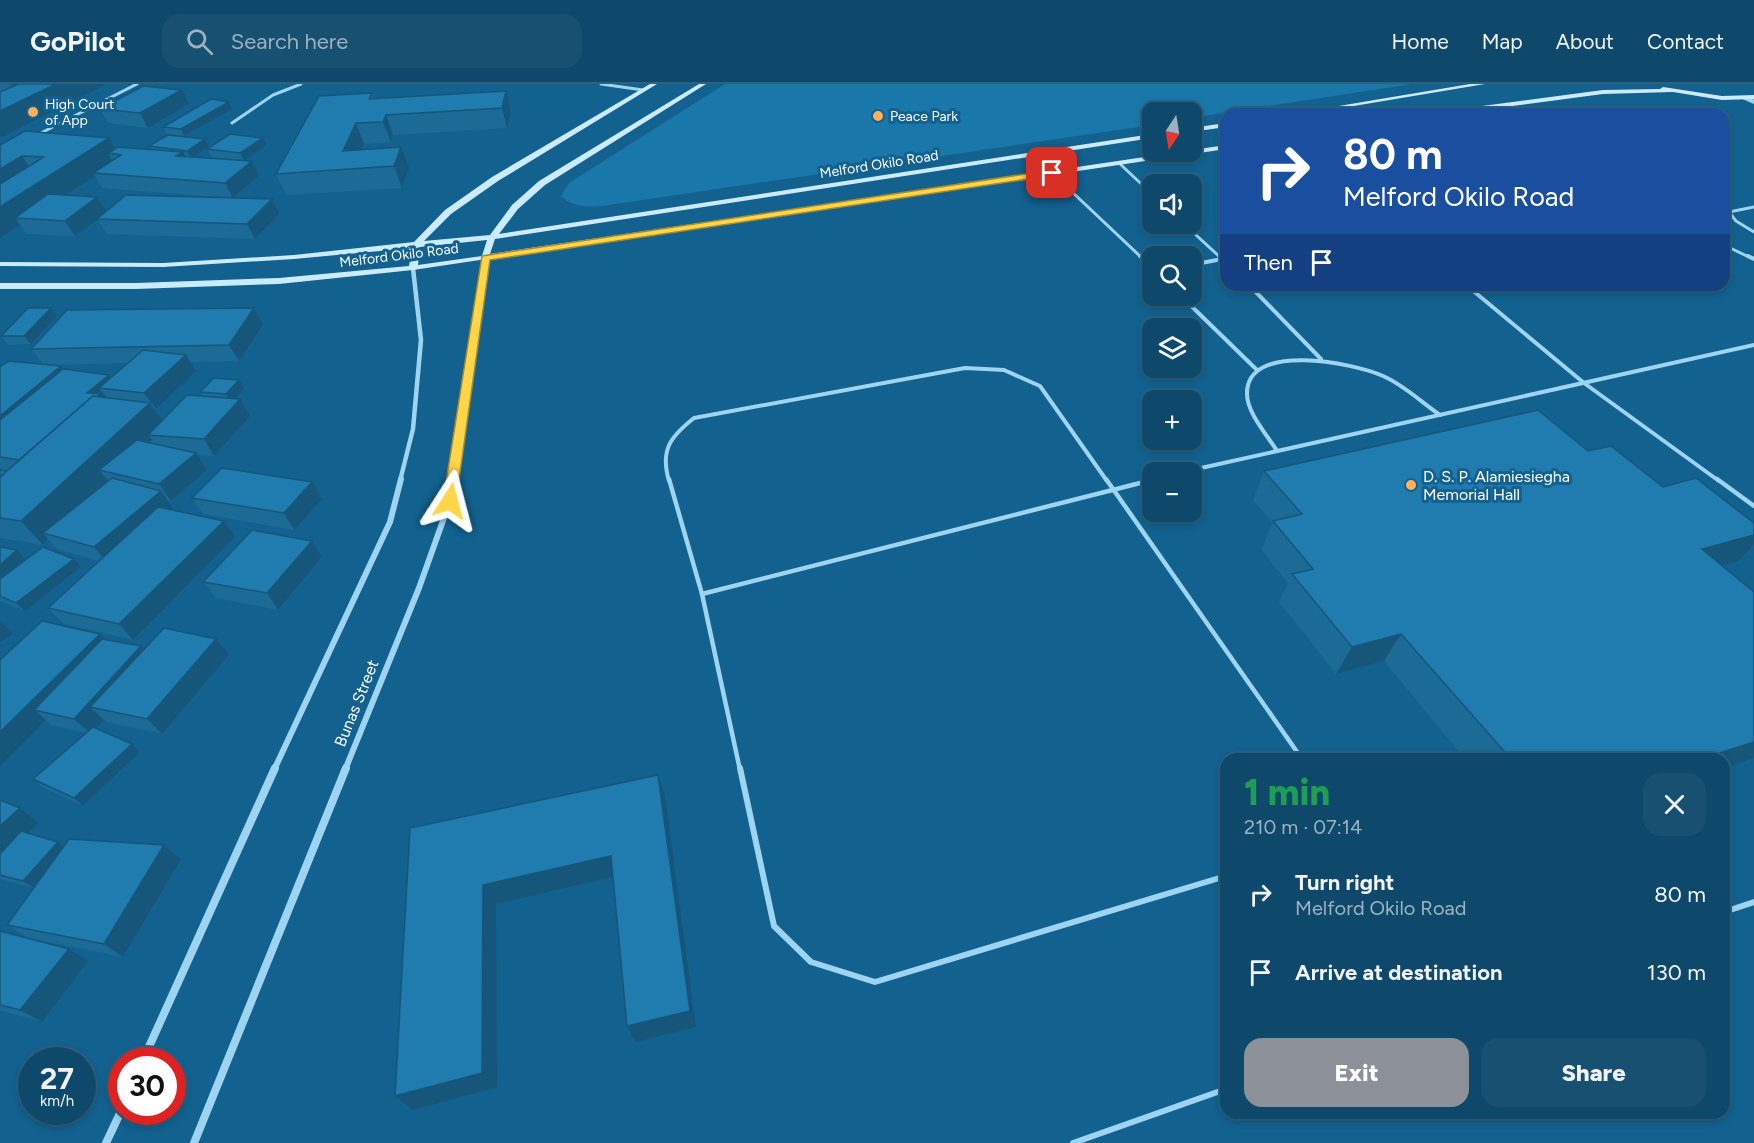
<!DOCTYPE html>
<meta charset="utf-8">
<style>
body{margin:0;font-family:Figtree,sans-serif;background:#175071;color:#f1f3f6;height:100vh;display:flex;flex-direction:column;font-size:22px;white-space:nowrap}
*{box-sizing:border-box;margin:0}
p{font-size:20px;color:#9bb2c1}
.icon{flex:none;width:33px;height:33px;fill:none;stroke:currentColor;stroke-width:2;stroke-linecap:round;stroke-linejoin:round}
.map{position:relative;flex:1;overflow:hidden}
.panel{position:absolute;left:1220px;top:669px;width:510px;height:366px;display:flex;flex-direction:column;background:#0e496b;border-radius:18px;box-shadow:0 3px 9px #0003,0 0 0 2px #2e617e}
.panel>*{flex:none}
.banner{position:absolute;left:1220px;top:24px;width:510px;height:183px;border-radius:18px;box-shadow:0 3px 9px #0003,0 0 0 2px #2e617e;background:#1a4fa0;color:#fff;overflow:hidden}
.needle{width:39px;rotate:192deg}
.controls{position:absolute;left:1142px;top:18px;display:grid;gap:12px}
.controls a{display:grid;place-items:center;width:60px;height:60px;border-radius:12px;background:#0e496b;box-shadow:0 3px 9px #0003,0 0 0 2px #2e617e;font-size:30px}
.speed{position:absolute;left:18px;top:963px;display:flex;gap:12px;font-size:30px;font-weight:700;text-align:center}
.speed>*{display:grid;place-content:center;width:78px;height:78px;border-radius:50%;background:#0e496b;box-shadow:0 3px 9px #0003,0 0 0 2px #2e617e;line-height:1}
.speed small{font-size:15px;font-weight:400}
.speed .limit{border:9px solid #d22;background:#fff;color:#111}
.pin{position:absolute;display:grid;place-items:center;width:51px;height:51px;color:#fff;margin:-26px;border-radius:12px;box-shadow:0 3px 9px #0006}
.me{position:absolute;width:66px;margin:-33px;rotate:9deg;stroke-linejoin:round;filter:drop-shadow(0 0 4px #0008)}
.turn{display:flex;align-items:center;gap:21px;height:126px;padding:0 24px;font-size:27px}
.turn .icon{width:78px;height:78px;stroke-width:2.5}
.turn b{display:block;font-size:42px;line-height:51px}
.then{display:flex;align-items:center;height:57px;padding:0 24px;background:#0003;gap:12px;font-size:22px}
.round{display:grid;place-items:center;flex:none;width:63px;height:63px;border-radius:18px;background:#175071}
.overview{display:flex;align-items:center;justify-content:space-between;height:102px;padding:0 24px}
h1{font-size:36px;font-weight:800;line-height:45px;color:#1e9e55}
.cta{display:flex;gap:12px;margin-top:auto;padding:12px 24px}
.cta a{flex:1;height:69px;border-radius:18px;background:#8c9099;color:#fff;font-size:24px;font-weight:800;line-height:69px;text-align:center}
.cta a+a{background:#175071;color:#f1f3f6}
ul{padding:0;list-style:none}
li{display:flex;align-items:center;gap:18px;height:78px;padding:0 24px}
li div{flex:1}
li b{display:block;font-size:22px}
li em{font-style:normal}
header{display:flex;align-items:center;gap:36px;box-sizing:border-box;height:84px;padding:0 30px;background:#0e496b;border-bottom:2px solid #2e617e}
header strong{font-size:28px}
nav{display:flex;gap:33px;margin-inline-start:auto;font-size:21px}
.search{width:420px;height:54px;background:#175071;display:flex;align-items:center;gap:15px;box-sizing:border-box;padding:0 21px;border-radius:18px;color:#9bb2c1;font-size:22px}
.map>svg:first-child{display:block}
.green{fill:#1a77a9}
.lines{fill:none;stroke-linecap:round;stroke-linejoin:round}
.service-far3{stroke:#9cd4f2;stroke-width:3}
.service-far2{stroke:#9cd4f2;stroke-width:4}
.service-far1{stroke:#9cd4f2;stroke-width:4.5}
.service{stroke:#9cd4f2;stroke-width:6}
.minor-far3{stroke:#9cd4f2;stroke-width:4}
.minor-far2{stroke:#9cd4f2;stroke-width:4.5}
.minor-far1{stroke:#9cd4f2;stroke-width:6}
.minor{stroke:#9cd4f2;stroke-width:8}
.secondary{fill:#cbeafc;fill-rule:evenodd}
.wall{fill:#1c6a96;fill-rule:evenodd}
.shaded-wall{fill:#16567a}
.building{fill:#207bae;stroke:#16567a;stroke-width:1.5}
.route{fill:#ffd54a;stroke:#a68a30;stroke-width:1.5}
.poi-dot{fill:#ffb05d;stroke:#12618f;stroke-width:2}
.labels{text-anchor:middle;stroke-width:6;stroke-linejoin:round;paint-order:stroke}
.far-poi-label{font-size:14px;fill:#fff;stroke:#12618f;text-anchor:start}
.far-street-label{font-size:14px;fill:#fff;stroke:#12618f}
.poi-label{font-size:16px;fill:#fff;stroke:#12618f;text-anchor:start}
.street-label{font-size:16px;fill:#fff;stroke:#12618f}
</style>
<header>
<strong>GoPilot</strong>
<div class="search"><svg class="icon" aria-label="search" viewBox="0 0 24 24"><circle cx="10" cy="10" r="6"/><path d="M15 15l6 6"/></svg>Search here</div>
<nav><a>Home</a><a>Map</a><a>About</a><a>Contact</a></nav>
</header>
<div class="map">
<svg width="1754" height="1059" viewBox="0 0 1754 1059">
<rect width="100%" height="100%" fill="#12618f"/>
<path class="green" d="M725 0H1412L1191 34V28H1152V41L629 118C607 121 578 129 561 112L569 99Z"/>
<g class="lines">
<g class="service-far3">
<polyline points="601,0 643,6"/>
<polyline points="232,39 273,11 301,0"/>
<polyline points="37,51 137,0"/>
<polyline points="1119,79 1152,110"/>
<polyline points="1052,89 1142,174"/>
<polyline points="1754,123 1729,128 1736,137 1754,148"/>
<polyline points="1184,140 1221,174"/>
<polyline points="1724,161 1751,174"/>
</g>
<g class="service-far2">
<polyline points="1140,172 1152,183"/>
<polyline points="1219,172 1226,178"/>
<polyline points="1748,172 1754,175"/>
<polyline points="1191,181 1222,175"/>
<polyline points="1249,201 1321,275"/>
<polyline points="1470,201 1471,205 1584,299 1719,397"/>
<polyline points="1181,212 1257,286"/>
<path d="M1277 367C1268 352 1247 329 1247 310 1246 257 1354 279 1383 292 1404 301 1421 318 1440 331"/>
<polyline points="1183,388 1754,261"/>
<path d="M669 397C660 366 670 353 694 334L965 284 1004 286 1040 302 1107 397"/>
<polyline points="1148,397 1152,396"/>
</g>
<g class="service-far1">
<polyline points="669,395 702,510 740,686"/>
<polyline points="1106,395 1302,675"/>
<polyline points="1717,395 1754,422"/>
<polyline points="702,510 1152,396"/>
</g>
<g class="service">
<polyline points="740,684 774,842 811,878 875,898 1226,792"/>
<polyline points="1724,828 1754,818"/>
<polyline points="1073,1059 1226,1005"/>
</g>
<polyline class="minor-far3" points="1745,14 1754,18"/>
<g class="minor-far2">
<polyline points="400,397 413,345 421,256 413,184"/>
<polyline points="453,397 485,174"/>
</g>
<g class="minor-far1">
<polyline points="274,686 390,438 401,395"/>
<polyline points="345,686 419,504 450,417 453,395"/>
</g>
<g class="minor">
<polyline points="143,976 275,684"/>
<polyline points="106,1059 122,1025"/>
<polyline points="194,1059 346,684"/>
</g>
<g class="secondary">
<path d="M650 0H657L498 97 451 130 424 157 490 151 512 121 539 97 699 0H706L545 101 518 125 499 150 1152 50V54L495 155 490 170 1226 61V65L413 186 279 200 136 205H0V199H136L279 194 409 182 412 164 294 175 163 183 0 182V178L163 179 294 171 414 158 445 126 492 93ZM487 156 482 172 418 181 420 163Z"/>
<polygon points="1470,0 1485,0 1306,30 1291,30"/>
<polygon points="1663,3 1722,12 1754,11 1754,15 1722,16 1673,8 1603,10 1451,30 1433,30 1436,28 1603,6 1660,5"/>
<polygon points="1226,39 1226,43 1191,48 1191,44"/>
</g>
</g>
<g class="wall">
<polygon points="0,0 104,0 105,1 0,54"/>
<polygon points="506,7 511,27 507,44 393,51 391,58 364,60 361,66 401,63 409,84 402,104 286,111 276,90 372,9 374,15"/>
<polygon points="189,20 148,44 108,39 100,25"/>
<polygon points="232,25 184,52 167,50 163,43"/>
<path d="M109 54 116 64 151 65 149 62 205 55 209 63 192 73 252 77 259 92 233 114 279 130 255 155 107 150 97 135 75 152 26 150 20 141 0 154V61ZM95 92 102 104 228 114 106 127 97 113 66 111Z"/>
<polygon points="266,61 244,77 211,73 207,65"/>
<polygon points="51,224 57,232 31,260 8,261 1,252"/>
<path d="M263 240 239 277 190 278 196 287 156 325H154L162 337 203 312 200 308 239 296 244 304 234 315 250 332 214 372 197 371 207 386 171 417 168 416 173 424 171 426 224 437 235 453 133 556 64 540 48 524 99 477 57 465 48 455 43 461 0 454V283L43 280 31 265ZM127 279 111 293 109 291 63 285 61 282 47 281Z"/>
<polygon points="1588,367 1738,477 1721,481 1754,508 1754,674 1724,684 1724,675 1465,675 1384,577 1336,590 1279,518 1288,499 1261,466 1273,439 1253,416 1264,387"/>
<polygon points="192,414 322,415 294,446 203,430"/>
<polygon points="312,457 322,473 278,526 216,514 203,498"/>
<polygon points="0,463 17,466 25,475 11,487 74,475 81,483 25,527 0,517"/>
<polygon points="100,550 105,556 144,566 229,571 162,650 107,638 104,636 96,644 132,660 140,668 83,722 42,703 33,695 86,649 51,641 46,636 0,682 0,576"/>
<polygon points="0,715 20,724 39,739 28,749 58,758 63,762 164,761 181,775 123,873 28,854 7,841 33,804 0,795"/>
<polygon points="0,847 88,877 42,938 0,926"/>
</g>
<g class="shaded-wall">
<polygon points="56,0 104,0 105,1 0,54 0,27"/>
<polygon points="182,6 189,20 148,44 140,29"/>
<polygon points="506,7 511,27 507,44 502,24"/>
<polygon points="229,18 232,25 184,52 181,45"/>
<polygon points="386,31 393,51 391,58 383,38"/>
<polygon points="356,39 364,60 352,85 343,67"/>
<polygon points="109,54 119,70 108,69 114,79 93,89 95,92 29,135 15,134 20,141 0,154 0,123"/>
<polygon points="263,54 266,61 244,77 240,69"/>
<polygon points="205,55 209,63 191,74 187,67"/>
<polygon points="401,63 409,84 402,104 394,82"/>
<polygon points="183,68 190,82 176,72"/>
<polygon points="22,72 36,93 0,115 0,85"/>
<polygon points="252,77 259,92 233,114 225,99"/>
<polygon points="97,113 107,128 75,152 65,137"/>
<polygon points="272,115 279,130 255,155 247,140"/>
<polygon points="51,224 57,232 31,260 24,252"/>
<polygon points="254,224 263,240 239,277 229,261"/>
<polygon points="186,271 196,287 156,325 144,309"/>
<polygon points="61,282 73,299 0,360 0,332"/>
<polygon points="109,291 120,306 99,304 109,317 87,309"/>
<polygon points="239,296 244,304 231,319 226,310"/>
<polygon points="240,315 250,332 214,372 204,355"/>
<polygon points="150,319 166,342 148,351 152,356 116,390 99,386 108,397 43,449 48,455 43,461 21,437"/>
<polygon points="196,369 207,386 171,417 159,400"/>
<polygon points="312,398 322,415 294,446 284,429"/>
<polygon points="161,407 173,424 108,480 94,463"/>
<polygon points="224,437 235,453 133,556 119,540"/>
<polygon points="1754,451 1754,460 1738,477 1676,494 1702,465"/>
<polygon points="312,457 322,473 278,526 267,509"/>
<polygon points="17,466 25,475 0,497 0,481"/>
<polygon points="74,475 81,483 25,527 16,519"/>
<polygon points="0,537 13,550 0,558"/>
<polygon points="100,550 115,566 34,626 46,636 0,682 0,648"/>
<polygon points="1401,550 1384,577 1336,590 1352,563"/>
<polygon points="216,555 229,571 162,650 147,635"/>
<polygon points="141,562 156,578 90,623 104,636 91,650 74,635"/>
<polygon points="1754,658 1754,674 1724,684 1724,675 1701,675"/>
<polygon points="132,660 140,668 83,722 74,714"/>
<polygon points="658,691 665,712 696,943 636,958 627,942"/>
<polygon points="20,724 39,739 0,775 0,742"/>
<polygon points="58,758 68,766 34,804 23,797"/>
<polygon points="164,761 181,775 123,873 104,860"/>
<polygon points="611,772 620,791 496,820 497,1003 413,1026 395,1012 483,801"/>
<polygon points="69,865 88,877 42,938 20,926"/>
</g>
<g class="building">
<polygon points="9,0 56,0 0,27 0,8 16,1"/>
<polygon points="143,2 182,6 140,29 100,25"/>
<polygon points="506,7 502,24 386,31 383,38 356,39 343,67 401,63 394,82 276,90 319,12 372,9 369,15"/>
<polygon points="211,15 229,18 181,45 163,43"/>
<polygon points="25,47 109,54 0,123 0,100 44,73 22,72 0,85 0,61"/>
<polygon points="230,50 263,54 240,69 207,65"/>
<polygon points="168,51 205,55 187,67 149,62"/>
<polygon points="118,63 183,68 176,72 252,77 225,99 93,89 121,71 108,69"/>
<polygon points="48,110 97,113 65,137 15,134"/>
<polygon points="126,111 272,115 247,140 97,135"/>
<polygon points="28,224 51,224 24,252 1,252"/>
<polygon points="254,224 229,261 31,265 67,226"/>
<polygon points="143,266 186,271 144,309 99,304"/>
<polygon points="9,277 61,282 0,332 0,283"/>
<polygon points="63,285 109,291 87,309 101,310 97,313 93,312 19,376 0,373 0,336"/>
<polygon points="214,294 239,296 226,310 200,308"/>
<polygon points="187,311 240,315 204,355 148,351"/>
<polygon points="93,312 150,319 21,437 0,434 0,393"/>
<polygon points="1538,326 1588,367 1611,362 1663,403 1696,394 1754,439 1754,451 1702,465 1754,508 1754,658 1701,675 1511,675 1401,550 1352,563 1292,490 1313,485 1273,437 1302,430 1264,387"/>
<polygon points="137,356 196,369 159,400 99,386"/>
<polygon points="222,384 312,398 284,429 192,414"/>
<polygon points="0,386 6,387 0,393"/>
<polygon points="112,394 161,407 94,463 43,449"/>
<polygon points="158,423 224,437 119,540 48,524"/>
<polygon points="252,446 312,457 267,509 203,498"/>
<polygon points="0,463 17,466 0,481"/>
<polygon points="43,463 74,475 16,519 0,512 0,495"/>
<polygon points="42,537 100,550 0,648 0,576"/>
<polygon points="164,544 216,555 147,635 90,623"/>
<polygon points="102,555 141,562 74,635 34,626"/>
<polygon points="93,643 132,660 74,714 33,695"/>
<polygon points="658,691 690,927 627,942 611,772 483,801 482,989 395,1012 410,744"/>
<polygon points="0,716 20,724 0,742"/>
<polygon points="21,747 58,758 23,797 0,791 0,770"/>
<polygon points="69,755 164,761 104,860 7,841"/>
<polygon points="0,847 69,865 20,926 0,921"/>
</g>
<polygon class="route" points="1052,86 1055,91 490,176 456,417 450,421 443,417 482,172"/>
<g class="poi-dot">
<circle cx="33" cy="28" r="6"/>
<circle cx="878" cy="32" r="6"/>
<circle cx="1411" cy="401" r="6"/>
</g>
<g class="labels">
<g class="far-poi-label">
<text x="45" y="25">High Court<tspan x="45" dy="16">of App</tspan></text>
<text x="890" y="37">Peace Park</text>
</g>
<g class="far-street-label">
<text transform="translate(879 80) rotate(-9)" y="5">Melford Okilo Road</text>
<text transform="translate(399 171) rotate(-7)" y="5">Melford Okilo Road</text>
</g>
<g class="poi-label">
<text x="1423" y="398">D. S. P. Alamiesiegha<tspan x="1423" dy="18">Memorial Hall</tspan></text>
</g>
<g class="street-label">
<text transform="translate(356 619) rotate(-68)" y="6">Bunas Street</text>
</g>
</g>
</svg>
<div class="controls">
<a><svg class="needle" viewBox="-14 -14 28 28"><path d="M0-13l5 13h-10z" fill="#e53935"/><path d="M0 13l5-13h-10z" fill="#9bb2c1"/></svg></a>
<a><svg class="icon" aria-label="sound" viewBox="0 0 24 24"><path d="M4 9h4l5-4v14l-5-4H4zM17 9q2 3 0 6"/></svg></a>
<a><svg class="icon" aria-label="search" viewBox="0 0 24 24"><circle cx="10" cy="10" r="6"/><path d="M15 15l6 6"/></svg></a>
<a><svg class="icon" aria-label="layers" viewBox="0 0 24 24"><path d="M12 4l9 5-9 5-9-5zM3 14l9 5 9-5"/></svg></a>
<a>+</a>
<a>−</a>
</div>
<div class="speed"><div>27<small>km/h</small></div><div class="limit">30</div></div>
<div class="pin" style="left:1052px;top:89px;background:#d93025"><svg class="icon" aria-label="arrive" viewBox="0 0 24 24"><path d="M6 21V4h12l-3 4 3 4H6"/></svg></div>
<svg class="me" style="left:450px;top:417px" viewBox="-20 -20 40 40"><path d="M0-17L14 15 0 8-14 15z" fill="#ffd54a" stroke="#fff" stroke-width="4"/></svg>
<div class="banner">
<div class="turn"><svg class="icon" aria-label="right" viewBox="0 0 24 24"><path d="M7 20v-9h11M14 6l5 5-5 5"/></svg><div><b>80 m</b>Melford Okilo Road</div></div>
<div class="then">Then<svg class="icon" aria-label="arrive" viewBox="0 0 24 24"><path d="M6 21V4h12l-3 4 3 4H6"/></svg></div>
</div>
<section class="panel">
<div class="overview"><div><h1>1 min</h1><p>210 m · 07:14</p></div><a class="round"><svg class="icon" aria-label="close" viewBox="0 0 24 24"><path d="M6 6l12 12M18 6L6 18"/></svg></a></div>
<ul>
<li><svg class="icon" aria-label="right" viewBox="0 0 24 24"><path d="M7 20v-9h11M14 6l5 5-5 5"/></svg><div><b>Turn right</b><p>Melford Okilo Road</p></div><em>80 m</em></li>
<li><svg class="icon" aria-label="arrive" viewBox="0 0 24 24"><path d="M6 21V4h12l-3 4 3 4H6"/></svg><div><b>Arrive at destination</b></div><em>130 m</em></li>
</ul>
<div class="cta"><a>Exit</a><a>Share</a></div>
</section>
</div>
